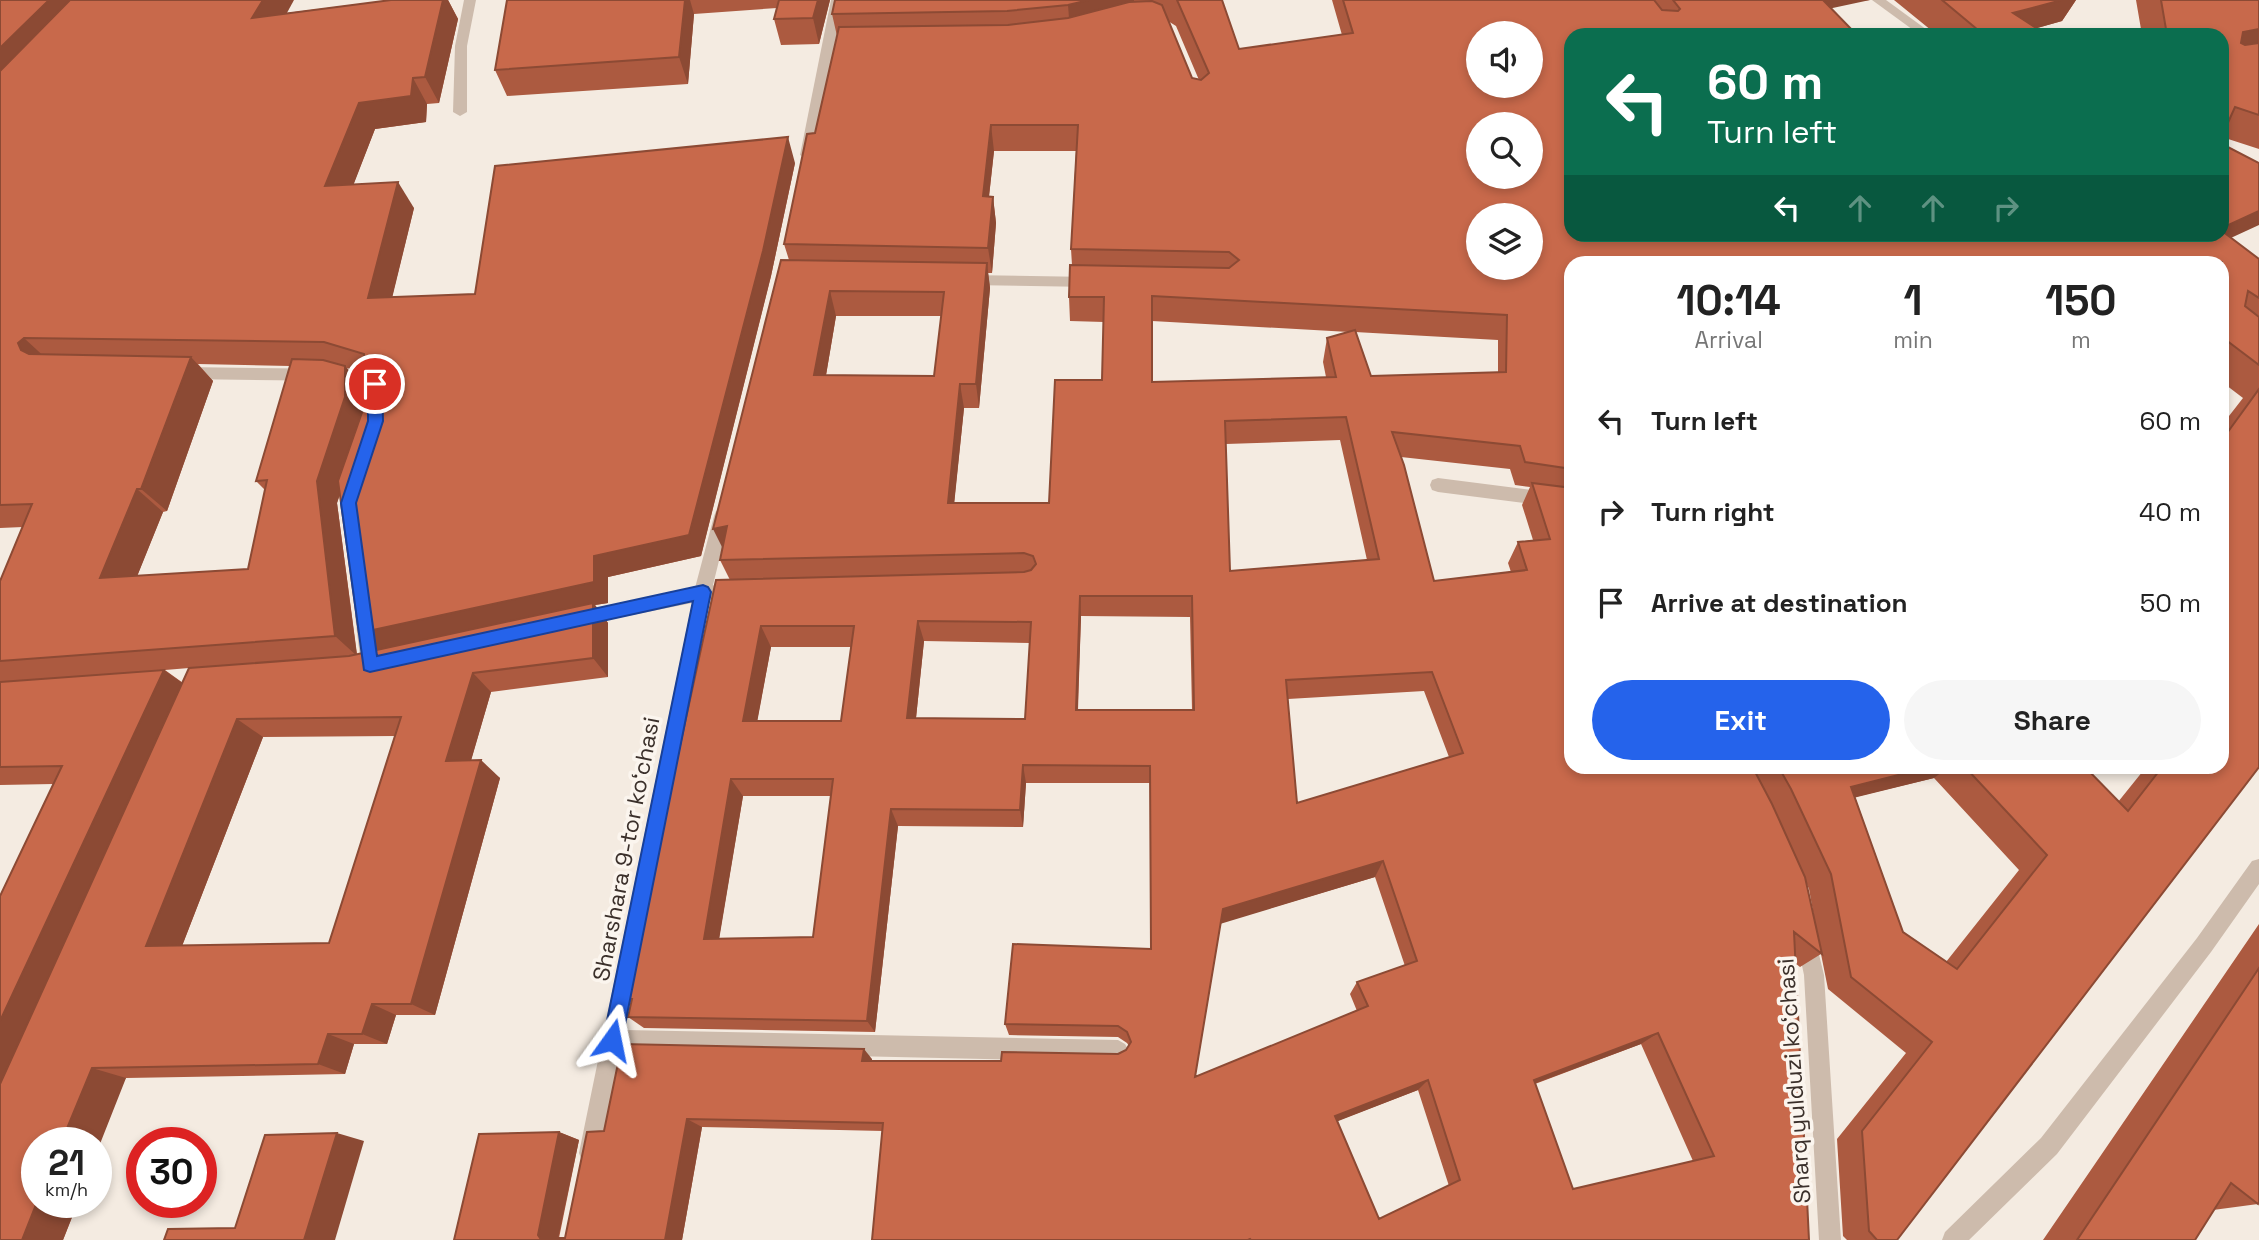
<!DOCTYPE html>
<meta charset="utf-8">
<style>
body{margin:0;font-family:"Space Grotesk",sans-serif;background:#f6f6f6;color:#222;height:100vh;display:flex;flex-direction:column;font-size:26px;white-space:nowrap}
*{box-sizing:border-box;margin:0}
p{font-size:23px;color:#767676}
.icon{flex:none;width:38px;height:38px;fill:none;stroke:currentColor;stroke-width:2;stroke-linecap:round;stroke-linejoin:round}
.map{position:relative;flex:1;overflow:hidden}
.panel{position:absolute;left:1564px;top:256px;width:665px;height:518px;display:flex;flex-direction:column;background:#fff;border-radius:21px;box-shadow:0 4px 10px #0003}
.panel>*{flex:none}
.guide{position:absolute;left:1564px;top:28px;width:665px;height:214px;border-radius:21px;box-shadow:0 4px 10px #0003;background:#0b6e4f;color:#fff;overflow:hidden}
.buttons{position:absolute;left:1466px;top:21px;display:grid;gap:14px}
.buttons a{display:grid;place-items:center;width:77px;height:77px;border-radius:50%;background:#fff;box-shadow:0 4px 10px #0003;font-size:35px}
.speed{position:absolute;left:21px;top:1127px;display:flex;gap:14px;font-size:35px;font-weight:700;text-align:center}
.speed>*{display:grid;place-content:center;width:91px;height:91px;border-radius:50%;background:#fff;box-shadow:0 4px 10px #0003;line-height:1}
.speed small{font-size:18px;font-weight:400}
.speed .limit{border:10px solid #d22;background:#fff;color:#111}
.pin{position:absolute;display:grid;place-items:center;width:60px;height:60px;color:#fff;margin:-30px;border:4px solid #fff;border-radius:50%;box-shadow:0 2px 7px #0007}
.me{position:absolute;width:77px;margin:-38px;rotate:12deg;stroke-linejoin:round;filter:drop-shadow(0 0 5px #0008)}
.turn{display:flex;align-items:center;gap:24px;height:147px;padding:0 28px;font-size:32px}
.turn .icon{width:91px;height:91px;stroke-width:2.5}
.turn b{display:block;font-size:49px;line-height:60px}
.lanes{display:flex;align-items:center;height:66px;padding:0 28px;background:#0003;justify-content:center;gap:35px;direction:ltr}
.lanes .off{opacity:.35}
.eta{display:flex;justify-content:space-evenly;align-items:center;height:119px;text-align:center}
.eta b{font-size:42px;font-weight:700;line-height:49px}
.button{display:flex;gap:14px;margin-top:auto;padding:14px 28px}
.button a{flex:1;height:80px;border-radius:42px;background:#2563eb;color:#fff;font-size:28px;font-weight:700;line-height:80px;text-align:center}
.button a+a{background:#f6f6f6;color:#222}
ul{padding:0;list-style:none}
li{display:flex;align-items:center;gap:21px;height:91px;padding:0 28px}
li div{flex:1}
li b{display:block;font-size:26px}
li em{font-style:normal}
.map>svg:first-child{display:block}
.lines{fill:none;stroke-linecap:round;stroke-linejoin:round}
.minor{fill:#cdbbac;fill-rule:evenodd}
.wall{fill:#ac5a40;fill-rule:evenodd}
.shaded-wall{fill:#8c4a34}
.building{fill:#c8694b;stroke:#8c4a34;stroke-width:2;fill-rule:evenodd}
.route{fill:#2563eb;stroke:#184099;stroke-width:2}
.labels{text-anchor:middle;stroke-width:7;stroke-linejoin:round;paint-order:stroke}
.street-label{font-size:23px;fill:#3b302b;stroke:#fbf5ee}
</style>
<div class="map">
<svg width="2259" height="1240" viewBox="0 0 2259 1240">
<rect width="100%" height="100%" fill="#f4ebe1"/>
<g class="lines">
<g class="minor">
<polygon points="464,0 476,0 467,46 467,112 460,116 453,112 455,46"/>
<polygon points="831,0 843,0 814,155 807,159 800,155"/>
<polygon points="1872,0 1886,0 1934,35 1920,35"/>
<polygon points="1710,234 1724,234 1713,262 1699,262"/>
<polygon points="968,275 1091,277 1098,282 1091,287 968,285 961,280"/>
<polygon points="184,367 343,369 380,380 383,394 375,400 369,398 367,388 343,381 184,379 176,373"/>
<polygon points="1438,478 1572,495 1572,509 1438,492 1432,490 1430,485 1432,480"/>
<polygon points="722,509 728,511 730,516 713,585 721,592 718,597 710,600 625,1030 1118,1040 1125,1044 1129,1051 1125,1058 1118,1062 621,1051 601,1153 598,1161 590,1164 582,1161 579,1153 692,603 578,626 572,624 569,619 572,614 578,612 695,588 714,516 716,511"/>
<polygon points="364,609 370,611 373,616 379,665 376,671 370,673 364,671 361,665 355,616 358,611"/>
<polygon points="2259,859 2259,884 2211,952 2057,1154 1969,1240 1942,1240 1945,1232 2041,1138 2197,938 2252,861"/>
<polygon points="1806,927 1813,930 1824,975 1841,1240 1819,1240 1804,975 1796,937 1799,930"/>
</g>
</g>
<g class="wall">
<path d="M0 0 286 13 391 0H448L458 19 439 103 427 104 426 122 375 129 353 185 414 208 392 297 475 294 795 163 771 276 701 556 608 577V603L595 605 608 623V677L491 692 471 760 500 778 435 1015H396L387 1044H354L345 1074 126 1078 37 1202H78L63 1240H0L53 784 0 785V581L23 527 0 528ZM198 364 290 366 256 481 265 490 248 569 137 576 163 512 167 511 213 381ZM347 368 365 373 367 398 364 405V390ZM340 494 359 633 377 650 357 654 337 503ZM189 668 183 683 165 670ZM395 736 329 943 182 946 263 737Z"/>
<polygon points="507,0 830,0 819,44 781,45 774,19 777,8 694,14 688,84 507,96 495,70"/>
<path d="M835 0H1222L1239 49 1342 35 1332 0H1870L1572 35 1710 238 1724 239 1725 234H2222L2231 238 2259 259V767L1897 1240H1847L1843 1236 1837 1139 1906 1053 1828 989 1821 954 1800 967 1795 963 1809 1240H872L883 1131 702 1127 682 1240H454L559 1132 579 1140 559 1238H565L604 1131 872 1059V1061H1001L1118 1054 1126 1050 1129 1046 1127 1043 1118 1037 1009 1035 1005 1024 1150 949V783H1026L1023 827 898 826 875 1032 644 1028 628 1017 631 1003 625 999 730 580 720 560 789 260 784 244 815 133 837 36 832 14ZM1168 21 1176 26 1199 80 1192 78ZM994 151H1076L1071 249 1072 265 1069 297 1070 321 1104 322 1102 380 1049 503H954L964 408H979L990 288 988 273H992L996 223 993 197H989ZM1572 262H2222V382L2243 398 2222 425V766H2147L2118 802 2084 766H1572ZM836 316H941L934 376 826 375ZM1152 321 1349 332 1327 338 1323 362 1326 377 1152 382ZM1355 332 1498 340V372L1371 376ZM1340 440 1367 560 1230 571 1226 444ZM1401 457 1510 469 1515 485 1530 487 1522 505 1533 540 1518 542 1508 563 1511 572 1434 581ZM1081 616 1190 617 1192 710H1078ZM924 641 1030 643 1025 719 916 718ZM771 647H851L841 721H757ZM1424 691 1449 757 1297 803 1288 699ZM1934 778 2019 870 1946 962 1903 932 1855 797ZM743 796H831L813 937 719 938ZM1375 877 1405 966 1357 982 1350 994 1357 1011 1195 1077 1220 923ZM1806 882 1809 889 1818 939ZM1641 1044 1693 1161 1573 1189 1535 1084ZM1418 1090 1449 1186 1379 1219 1337 1121Z"/>
<polygon points="1894,0 2076,0 2062,21 2037,28 2047,35 1937,35"/>
<polygon points="2136,0 2259,0 2259,149 2222,137 2222,35 2142,35"/>
<polygon points="2259,924 2259,1202 2258,1204 2213,1210 2195,1240 2043,1240"/>
</g>
<g class="shaded-wall">
<polygon points="49,0 95,0 0,97 0,48"/>
<polygon points="263,0 294,0 270,44 252,18"/>
<polygon points="443,0 448,0 458,19 439,103 425,77"/>
<polygon points="685,0 690,0 694,14 688,84 679,57"/>
<polygon points="818,0 830,0 819,44 813,18"/>
<polygon points="1089,0 1134,0 1134,15 1070,31 1068,5"/>
<polygon points="1807,0 1870,0 1800,15"/>
<polygon points="2062,0 2076,0 2062,21 2013,35 2013,13"/>
<polygon points="2259,29 2259,51 2222,58 2243,32"/>
<polygon points="413,78 427,104 426,122 375,129 343,212 325,186 359,103"/>
<polygon points="991,125 994,151 986,222 983,196"/>
<polygon points="788,137 795,163 771,276 701,556 608,577 608,603 595,605 608,623 608,677 593,658 380,653 359,633"/>
<polygon points="398,182 414,208 386,323 368,298"/>
<polygon points="993,197 996,223 992,273 988,248"/>
<polygon points="2259,211 2259,225 2196,254 2222,234 2222,228"/>
<polygon points="987,263 990,288 979,408 976,384"/>
<polygon points="830,291 836,316 822,399 814,375"/>
<polygon points="24,338 50,362 21,350 18,343"/>
<polygon points="191,357 213,381 167,511 141,489"/>
<polygon points="345,366 364,390 364,421 337,503 357,656 335,636 317,481"/>
<polygon points="960,384 964,408 952,525 948,503"/>
<polygon points="137,489 163,512 128,599 100,578"/>
<polygon points="727,526 724,551 713,529"/>
<polygon points="1080,596 1081,616 1077,728 1076,710"/>
<polygon points="918,621 924,641 914,737 907,718"/>
<polygon points="761,626 771,647 754,739 743,721"/>
<polygon points="164,670 191,689 0,1115 0,1021"/>
<polygon points="473,673 491,692 466,778 446,761"/>
<polygon points="237,719 263,737 177,959 146,946"/>
<polygon points="481,760 500,778 435,1015 411,1004"/>
<polygon points="1023,765 1026,783 1023,827 1020,810"/>
<polygon points="1934,766 1950,766 1934,778 1829,804 1851,787"/>
<polygon points="731,779 743,796 717,952 704,939"/>
<polygon points="891,809 898,826 875,1032 867,1021"/>
<polygon points="1383,861 1375,877 1220,924 1223,909"/>
<polygon points="372,1004 396,1015 387,1044 362,1034"/>
<polygon points="1658,1033 1641,1044 1520,1089 1534,1080"/>
<polygon points="328,1034 354,1044 345,1074 318,1064"/>
<polygon points="864,1049 872,1059 871,1071 862,1061"/>
<polygon points="92,1068 126,1078 96,1154 96,1143 61,1143"/>
<polygon points="1428,1080 1418,1090 1328,1125 1335,1116"/>
<polygon points="687,1119 702,1127 682,1240 665,1240"/>
<polygon points="559,1132 579,1140 558,1239 540,1238 538,1235"/>
<polygon points="337,1133 364,1141 335,1240 304,1240"/>
<polygon points="37,1202 78,1202 63,1240 22,1240"/>
</g>
<g class="building">
<polygon points="0,0 49,0 0,48"/>
<polygon points="70,0 263,0 252,18 391,0 443,0 425,77 413,78 411,96 359,103 325,186 398,182 368,298 475,294 495,166 788,137 763,251 689,535 594,556 594,582 359,633 338,481 367,398 364,354 324,342 24,338 18,343 21,350 29,354 191,357 141,489 137,489 100,578 248,569 267,480 256,481 292,359 323,360 345,366 345,397 317,481 335,636 0,661 0,581 32,504 0,505 0,71"/>
<polygon points="507,0 685,0 679,57 495,70"/>
<polygon points="779,0 818,0 813,18 774,19"/>
<polygon points="835,0 1089,0 1068,5 1007,11 832,14"/>
<path d="M1177 0H1222L1239 49 1353 33 1343 0H1654L1662 10 1678 11 1680 9 1673 0H1823L1857 35H1572V234H1711L1710 238 1728 239 1730 234H2154L2159 239H2179V234H2222V231L2259 259V298L2248 291 2245 306 2259 317V365L2222 337V262H1572V469L1525 462 1520 446 1392 432 1404 465 1434 581 1527 570 1518 542 1550 539 1532 483 1572 488V766H1752L1772 804 1805 877 1822 954 1794 932 1809 1240H1251L1250 1239 1248 1240H872L883 1123 687 1119 665 1240H454L479 1134 559 1132 538 1235 540 1238H565L587 1132 604 1131 622 1044 864 1049 862 1061H1001L1002 1052 1118 1054 1126 1050 1131 1042 1127 1032 1118 1026 1005 1024 1013 944 1151 949 1150 766 1023 765 1020 810 891 809 867 1021 628 1017 632 999H625L716 580 1024 572 1031 570 1036 564 1033 556 1024 553 720 560 727 526 713 529 781 260 987 263 976 384H960L948 503H1049L1055 380H1102L1104 297H1069L1070 265 1229 268 1239 260 1229 252 1071 249 1078 125H991L983 196 993 197 988 248 784 244 807 134 815 133 839 27 1008 25 1068 18 1129 2 1152 1 1162 5 1192 78 1201 80 1209 73ZM1479 33H1531V86H1479ZM1479 124H1531V177H1479ZM1479 215H1531V268H1479ZM830 291 944 292 934 376 814 375ZM1152 296 1507 315 1506 372 1371 376 1355 330 1327 338 1336 377 1152 382ZM1346 417 1379 559 1230 571 1225 421ZM1080 596H1192L1194 710H1076ZM918 621 1031 622 1025 719 907 718ZM761 626H854L841 721H743ZM1432 672 1463 753 1297 803 1286 680ZM731 779H833L813 937 704 939ZM1383 861 1417 961 1357 982 1368 1006 1195 1077 1223 909ZM1658 1033 1714 1156 1573 1189 1534 1080ZM1428 1080 1460 1180 1379 1219 1335 1116Z"/>
<polygon points="1942,0 2062,0 2013,13 2047,35 1984,35"/>
<polygon points="2161,0 2259,0 2259,29 2243,32 2241,43 2245,45 2259,43 2259,115 2235,107 2222,136 2222,35 2167,35"/>
<polygon points="2222,144 2259,163 2259,211 2222,228"/>
<polygon points="2259,389 2259,767 1897,1240 1877,1240 1869,1231 1862,1131 1932,1042 1851,977 1831,874 1791,789 1778,766 1934,766 1851,787 1903,932 1957,969 2047,855 1964,766 2084,766 2128,811 2163,766 2222,766 2222,440"/>
<path d="M593 603V658L473 673 446 761 481 760 411 1004H372L362 1034H328L318 1064 92 1068 61 1143H37V1202L22 1240H0V1084L189 668 349 656ZM401 717 329 943 146 946 237 719Z"/>
<polygon points="164,670 0,1021 0,896 62,766 0,767 0,682"/>
<polygon points="2259,968 2259,1202 2258,1204 2231,1183 2195,1240 2077,1240"/>
<polygon points="337,1133 304,1240 164,1240 168,1229 235,1228 265,1135"/>
</g>
<polygon class="route" points="375,378 382,384 383,421 356,503 377,656 703,585 708,587 711,592 622,1040 619,1047 612,1049 606,1047 603,1040 693,601 370,672 364,670 341,503 368,421 368,384"/>
<g class="labels">
<g class="street-label">
<text transform="translate(626 849) rotate(-79)" y="8">Sharshara 9-tor koʻchasi</text>
<text transform="translate(1794 1081) rotate(-94)" y="8">Sharq yulduzi koʻchasi</text>
</g>
</g>
</svg>
<div class="buttons">
<a><svg class="icon" aria-label="sound" viewBox="0 0 24 24"><path d="M4 9h4l5-4v14l-5-4H4zM17 9q2 3 0 6"/></svg></a>
<a><svg class="icon" aria-label="search" viewBox="0 0 24 24"><circle cx="10" cy="10" r="6"/><path d="M15 15l6 6"/></svg></a>
<a><svg class="icon" aria-label="layers" viewBox="0 0 24 24"><path d="M12 4l9 5-9 5-9-5zM3 14l9 5 9-5"/></svg></a>
</div>
<div class="speed"><div>21<small>km/h</small></div><div class="limit">30</div></div>
<div class="pin" style="left:375px;top:384px;background:#d93025"><svg class="icon" aria-label="arrive" viewBox="0 0 24 24"><path d="M6 21V4h12l-3 4 3 4H6"/></svg></div>
<svg class="me" style="left:612px;top:1040px" viewBox="-20 -20 40 40"><path d="M0-17L14 15 0 8-14 15z" fill="#2563eb" stroke="#fff" stroke-width="4"/></svg>
<div class="guide">
<div class="turn"><svg class="icon" aria-label="left" viewBox="0 0 24 24"><path d="M17 20v-9H6M10 6l-5 5 5 5"/></svg><div><b>60 m</b>Turn left</div></div>
<div class="lanes"><svg class="icon" aria-label="left" viewBox="0 0 24 24"><path d="M17 20v-9H6M10 6l-5 5 5 5"/></svg><svg class="icon off" aria-label="ahead" viewBox="0 0 24 24"><path d="M12 20V5M6 11l6-6 6 6"/></svg><svg class="icon off" aria-label="ahead" viewBox="0 0 24 24"><path d="M12 20V5M6 11l6-6 6 6"/></svg><svg class="icon off" aria-label="right" viewBox="0 0 24 24"><path d="M7 20v-9h11M14 6l5 5-5 5"/></svg></div>
</div>
<section class="panel">
<div class="eta">
<div><b>10:14</b><p>Arrival</p></div>
<div><b>1</b><p>min</p></div>
<div><b>150</b><p>m</p></div>
</div>
<ul>
<li><svg class="icon" aria-label="left" viewBox="0 0 24 24"><path d="M17 20v-9H6M10 6l-5 5 5 5"/></svg><div><b>Turn left</b></div><em>60 m</em></li>
<li><svg class="icon" aria-label="right" viewBox="0 0 24 24"><path d="M7 20v-9h11M14 6l5 5-5 5"/></svg><div><b>Turn right</b></div><em>40 m</em></li>
<li><svg class="icon" aria-label="arrive" viewBox="0 0 24 24"><path d="M6 21V4h12l-3 4 3 4H6"/></svg><div><b>Arrive at destination</b></div><em>50 m</em></li>
</ul>
<div class="button"><a>Exit</a><a>Share</a></div>
</section>
</div>
